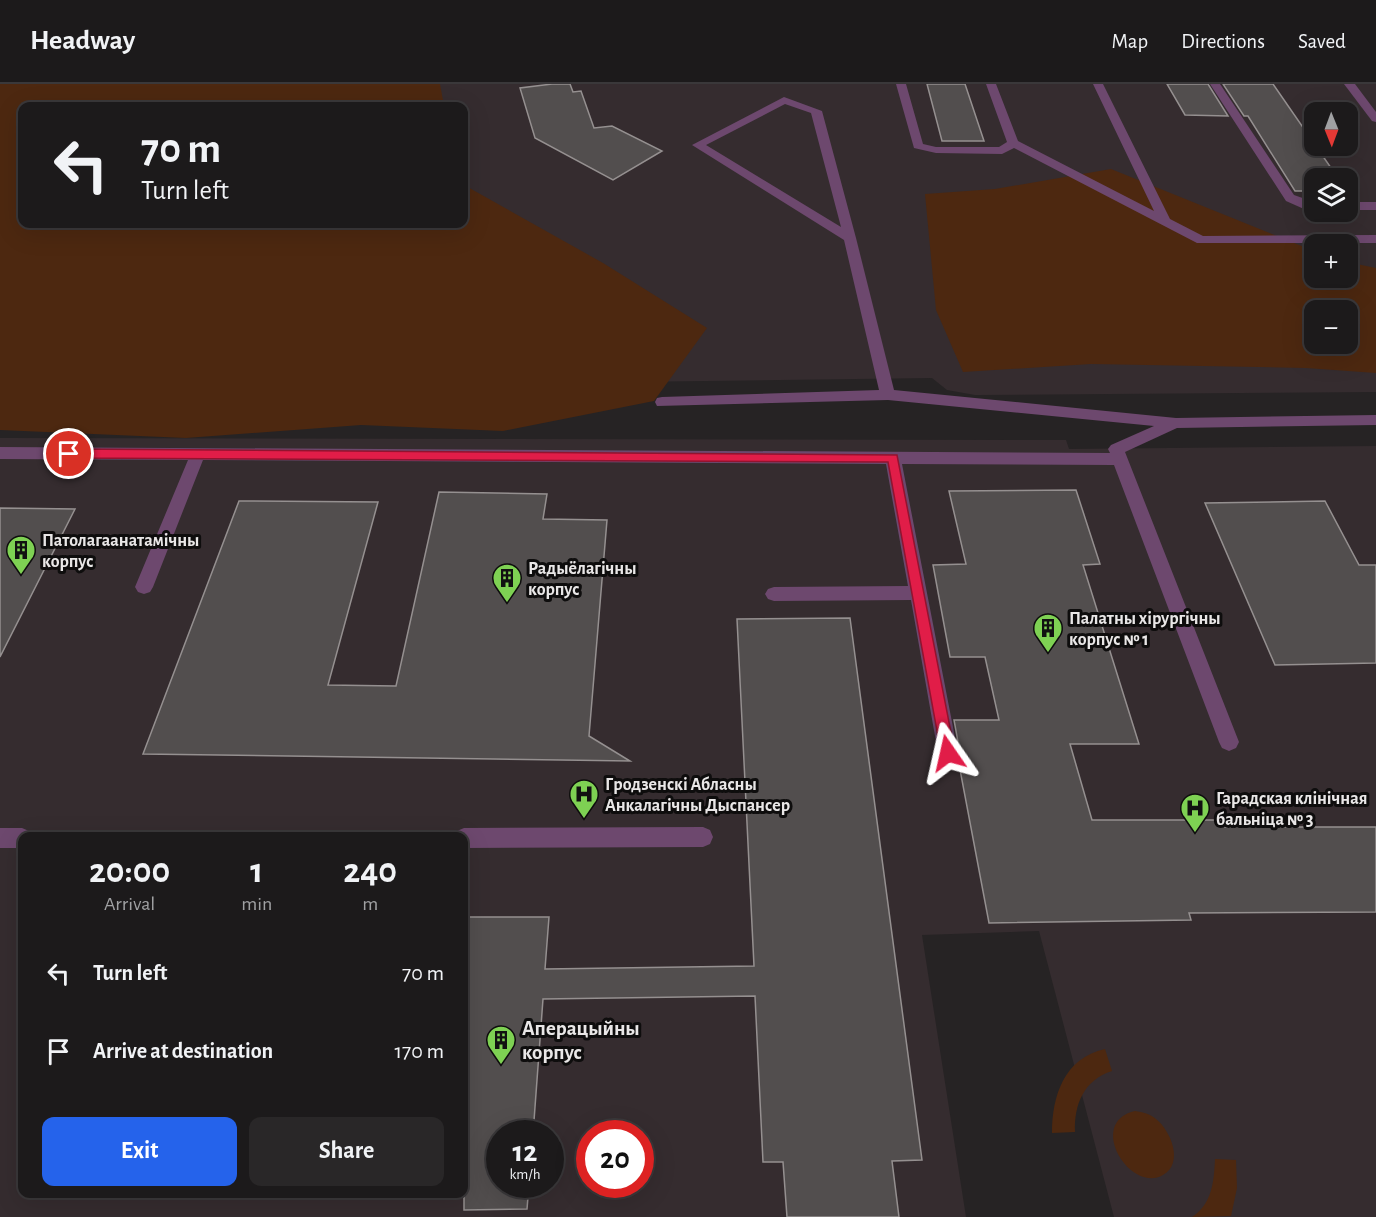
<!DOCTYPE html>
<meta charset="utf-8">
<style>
body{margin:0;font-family:"Alegreya Sans",sans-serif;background:#292728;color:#f1f3f6;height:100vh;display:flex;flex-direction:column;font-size:22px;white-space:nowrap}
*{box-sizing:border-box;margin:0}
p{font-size:20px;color:#a0a1a3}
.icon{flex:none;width:33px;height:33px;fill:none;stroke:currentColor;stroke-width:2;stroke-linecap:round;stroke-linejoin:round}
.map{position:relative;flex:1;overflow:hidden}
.sheet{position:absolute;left:18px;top:748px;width:450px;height:366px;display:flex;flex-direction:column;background:#1c1a1b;border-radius:12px;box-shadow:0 6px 24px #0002,0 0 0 2px #3a383a}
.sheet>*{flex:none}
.top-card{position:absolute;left:18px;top:18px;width:450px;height:126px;border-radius:12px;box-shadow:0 6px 24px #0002,0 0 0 2px #3a383a;background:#1c1a1b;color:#f1f3f6;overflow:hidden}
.needle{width:39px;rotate:179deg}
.controls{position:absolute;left:1304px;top:18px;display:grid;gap:12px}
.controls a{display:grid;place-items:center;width:54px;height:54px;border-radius:12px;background:#1c1a1b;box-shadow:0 6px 24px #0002,0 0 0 2px #3a383a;font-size:30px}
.speed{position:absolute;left:486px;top:1036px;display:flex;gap:12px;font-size:30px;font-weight:700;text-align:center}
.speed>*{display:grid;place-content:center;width:78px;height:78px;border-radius:50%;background:#1c1a1b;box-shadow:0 6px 24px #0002,0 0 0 2px #3a383a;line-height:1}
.speed small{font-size:15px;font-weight:400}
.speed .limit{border:9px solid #d22;background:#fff;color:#111}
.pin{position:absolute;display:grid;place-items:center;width:51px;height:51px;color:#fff;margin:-26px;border:3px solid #fff;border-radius:50%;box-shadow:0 2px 6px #0007}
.me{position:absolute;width:66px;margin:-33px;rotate:349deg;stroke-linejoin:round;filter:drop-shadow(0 0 4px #0008)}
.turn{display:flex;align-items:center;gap:21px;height:126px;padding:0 24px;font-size:27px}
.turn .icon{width:78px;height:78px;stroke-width:2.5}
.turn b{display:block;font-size:42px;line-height:51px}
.eta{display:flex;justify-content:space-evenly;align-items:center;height:102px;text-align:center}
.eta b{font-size:36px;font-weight:600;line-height:42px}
.primary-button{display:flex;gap:12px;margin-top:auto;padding:12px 24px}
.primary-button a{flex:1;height:69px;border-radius:12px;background:#2563eb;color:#fff;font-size:24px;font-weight:600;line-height:69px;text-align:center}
.primary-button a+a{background:#292728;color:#f1f3f6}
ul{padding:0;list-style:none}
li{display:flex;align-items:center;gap:18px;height:78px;padding:0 24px}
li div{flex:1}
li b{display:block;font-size:22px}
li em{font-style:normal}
header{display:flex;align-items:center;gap:36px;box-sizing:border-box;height:84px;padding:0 30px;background:#1c1a1b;border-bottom:2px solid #3a383a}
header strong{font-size:28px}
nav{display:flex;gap:33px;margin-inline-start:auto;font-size:21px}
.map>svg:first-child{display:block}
.built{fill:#352c2f;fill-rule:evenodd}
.green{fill:#4d2810;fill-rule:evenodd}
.building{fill:#524e4e;stroke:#959090;stroke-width:1.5}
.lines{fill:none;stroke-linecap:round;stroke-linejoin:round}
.service{fill:#6d486e;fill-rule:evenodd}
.route{fill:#e11d48;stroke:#92132f;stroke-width:1.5}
.labels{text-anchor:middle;stroke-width:6;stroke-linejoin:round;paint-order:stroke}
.poi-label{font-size:18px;font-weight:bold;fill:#e9e7e7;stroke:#0e0d0d;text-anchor:start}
.near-poi-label{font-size:21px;font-weight:bold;fill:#e9e7e7;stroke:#0e0d0d;text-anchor:start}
</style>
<header>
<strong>Headway</strong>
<nav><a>Map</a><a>Directions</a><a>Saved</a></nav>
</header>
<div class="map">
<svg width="1376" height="1133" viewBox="0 0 1376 1133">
<rect width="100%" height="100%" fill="#262324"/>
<g class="built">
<path d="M309 0H1376V308L975 311 947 306 932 294 233 303 464 140V22H304ZM1314 28H1347V62H1314ZM1314 94H1347V128H1314ZM1314 160H1347V194H1314ZM1314 226H1347V260H1314Z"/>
<path d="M0 354 1066 356 1069 365 1376 362V1133H1114L1039 847 922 851 966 1133H0ZM22 753H464V1110H22ZM500 1050H550V1101H500ZM590 1050H640V1101H590Z"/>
</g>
<g class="green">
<polygon points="0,0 440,0 444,22 22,22 22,140 464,140 464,101 603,179 707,244 654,317 503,347 361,341 186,354 0,346"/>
<path d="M1111 85 1314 167V194H1347V178L1376 184V289L1306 284 1091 280 963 288 936 226 925 110 995 105ZM1314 226H1347V260H1314Z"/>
<path d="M1105 965 1112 987C1084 996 1074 1020 1075 1048L1052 1049C1052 1012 1064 974 1105 965Z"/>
<path d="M1135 1027C1143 1028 1150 1030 1156 1035 1171 1047 1184 1079 1163 1091 1130 1110 1086 1038 1135 1027Z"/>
<path d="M1215 1075 1236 1076 1237 1104 1231 1132 1192 1133C1212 1120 1214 1098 1215 1075Z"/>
</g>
<g class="building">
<polygon points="552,0 570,0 573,8 581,7 594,44 612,42 662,67 613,96 535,54 520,4"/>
<polygon points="927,0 965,0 984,57 942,57"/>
<polygon points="1167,0 1208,0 1228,32 1185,31"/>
<polygon points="1223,0 1273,0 1338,94 1314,94 1314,107 1295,107 1248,32 1244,32"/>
<polygon points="1076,406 1100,480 1083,481 1139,660 1070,660 1092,736 1222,736 1225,743 1376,743 1376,828 1189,829 1191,836 989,839 958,675 960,669 954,636 999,636 985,573 950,573 933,481 966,480 949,407"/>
<polygon points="439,408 547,410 543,435 607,436 589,652 630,677 143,670 239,417 378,418 328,601 396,602"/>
<polygon points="1325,417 1359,481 1376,481 1376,579 1275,581 1205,419"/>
<polygon points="0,424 75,425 0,573"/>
<polygon points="850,534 922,1076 892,1077 899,1133 787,1133 783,1078 763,1078 755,912 543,915 533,1050 500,1050 500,1101 529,1101 527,1125 464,1126 464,833 549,833 545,885 754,882 737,535"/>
</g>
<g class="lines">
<g class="service">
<polygon points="896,0 906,0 923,60 936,63 999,63 1007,58 986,0 996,0 1018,57 1154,127 1093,0 1103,0 1170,135 1203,152 1376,151 1376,159 1197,159 1014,64 1002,70 936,69 914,64"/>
<polygon points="1210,0 1220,0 1294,111 1314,118 1314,126 1304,125 1286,117"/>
<polygon points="1344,0 1355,0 1376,28 1376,38 1372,37"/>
<path d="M784 13 822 27 856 154 894 306 1176 334 1376 331V341L1177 344 1125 368 1239 658 1236 664 1229 667 1222 664 1219 658 1114 381 902 380 958 669 955 675 948 678 941 675 938 669 911 516 774 517 768 515 765 510 768 505 774 503 908 502 886 380 203 376 153 503 150 508 144 510 138 508 135 503 188 376 0 375V363L1110 369 1108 365 1111 361 1154 342 888 316 657 322 655 318 657 314 662 313 879 306 844 156 692 61ZM785 20 811 29 841 143 706 61Z"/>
<rect x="1347" y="118" width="29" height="8"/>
<polygon points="703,743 710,746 713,753 710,760 703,763 464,764 464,753 454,753 457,747 464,744"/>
<polygon points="0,744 22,744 29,747 32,753 22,753 22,764 0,764"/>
</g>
</g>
<polygon class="route" points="69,365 897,371 955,669 953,674 948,676 943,674 941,669 888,378 69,374 63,370"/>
<defs>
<g id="building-pin" transform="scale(1.5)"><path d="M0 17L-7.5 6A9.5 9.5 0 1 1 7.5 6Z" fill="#7ed153" stroke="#0e0d0d"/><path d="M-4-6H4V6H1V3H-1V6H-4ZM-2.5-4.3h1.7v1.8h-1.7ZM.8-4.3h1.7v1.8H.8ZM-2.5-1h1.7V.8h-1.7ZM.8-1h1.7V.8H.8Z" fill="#111"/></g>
<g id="hospital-pin" transform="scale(1.5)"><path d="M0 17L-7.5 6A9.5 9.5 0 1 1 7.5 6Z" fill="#7ed153" stroke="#0e0d0d"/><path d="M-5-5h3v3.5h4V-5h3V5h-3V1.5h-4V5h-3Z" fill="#111"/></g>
</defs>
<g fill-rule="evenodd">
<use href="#building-pin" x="21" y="466"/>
<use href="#building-pin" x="507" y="494"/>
<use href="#building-pin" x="1048" y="544"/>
<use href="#hospital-pin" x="584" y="710"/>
<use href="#hospital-pin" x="1195" y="724"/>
<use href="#building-pin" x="501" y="956"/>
</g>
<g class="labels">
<g class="poi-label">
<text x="42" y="462">Патолагаанатамічны<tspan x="42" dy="21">корпус</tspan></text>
<text x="528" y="490">Радыёлагічны<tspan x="528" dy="21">корпус</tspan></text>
<text x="1069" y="540">Палатны хірургічны<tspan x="1069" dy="21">корпус № 1</tspan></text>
<text x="605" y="706">Гродзенскі Абласны<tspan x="605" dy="21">Анкалагічны Дыспансер</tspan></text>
<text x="1216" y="720">Гарадская клінічная<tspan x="1216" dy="21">бальніца № 3</tspan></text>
</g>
<g class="near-poi-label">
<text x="522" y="951">Аперацыйны<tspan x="522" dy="24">корпус</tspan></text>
</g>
</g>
</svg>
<div class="controls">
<a><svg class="needle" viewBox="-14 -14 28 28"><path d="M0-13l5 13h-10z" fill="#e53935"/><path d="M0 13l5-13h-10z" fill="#a0a1a3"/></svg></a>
<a><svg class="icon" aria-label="layers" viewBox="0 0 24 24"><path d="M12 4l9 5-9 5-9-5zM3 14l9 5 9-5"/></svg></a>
<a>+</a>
<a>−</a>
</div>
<div class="speed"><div>12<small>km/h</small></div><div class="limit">20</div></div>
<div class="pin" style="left:69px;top:370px;background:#d93025"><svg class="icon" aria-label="arrive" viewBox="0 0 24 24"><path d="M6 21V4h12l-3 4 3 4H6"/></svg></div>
<svg class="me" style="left:948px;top:669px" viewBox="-20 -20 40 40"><path d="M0-17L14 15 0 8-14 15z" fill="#e11d48" stroke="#fff" stroke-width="4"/></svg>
<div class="top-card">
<div class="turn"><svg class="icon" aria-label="left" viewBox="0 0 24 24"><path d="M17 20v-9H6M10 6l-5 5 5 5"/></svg><div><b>70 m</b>Turn left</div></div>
</div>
<section class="sheet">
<div class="eta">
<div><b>20:00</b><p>Arrival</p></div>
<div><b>1</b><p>min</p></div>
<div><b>240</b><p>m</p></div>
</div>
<ul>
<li><svg class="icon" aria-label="left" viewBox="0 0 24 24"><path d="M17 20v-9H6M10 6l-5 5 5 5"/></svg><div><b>Turn left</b></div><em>70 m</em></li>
<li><svg class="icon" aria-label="arrive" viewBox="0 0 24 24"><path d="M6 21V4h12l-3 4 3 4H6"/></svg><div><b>Arrive at destination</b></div><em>170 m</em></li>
</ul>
<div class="primary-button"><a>Exit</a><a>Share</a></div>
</section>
</div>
